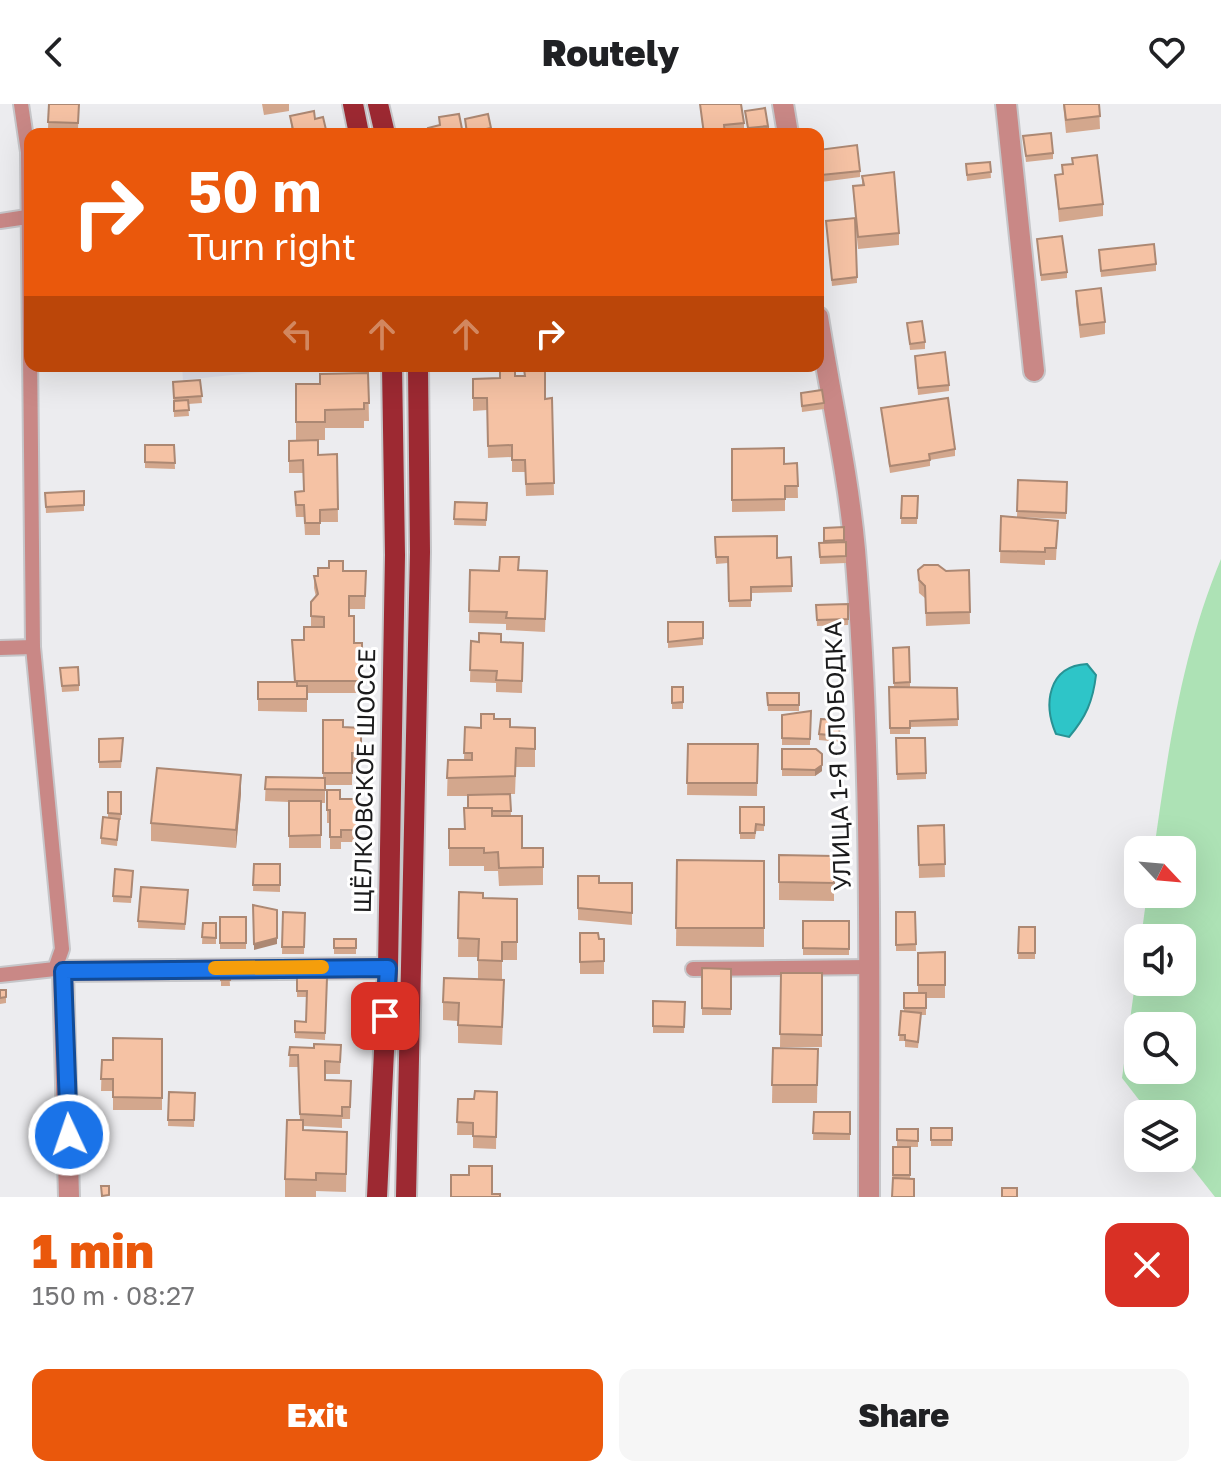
<!DOCTYPE html>
<meta charset="utf-8">
<style>
body{margin:0;font-family:"Golos Text",sans-serif;background:#f6f6f6;color:#202124;height:100vh;display:flex;flex-direction:column;font-size:30px;white-space:nowrap}
*{box-sizing:border-box;margin:0}
p{font-size:26px;color:#757577}
.icon{flex:none;width:44px;height:44px;fill:none;stroke:currentColor;stroke-width:2;stroke-linecap:round;stroke-linejoin:round}
.map{position:relative;height:1093px;overflow:hidden}
.panel{display:flex;flex-direction:column;background:#fff;flex:1}
.panel>*{flex:none}
.top-card{position:absolute;left:24px;top:24px;width:800px;height:244px;border-radius:16px;box-shadow:0 8px 32px #0002;background:#ea580c;color:#fff;overflow:hidden}
.needle{width:52px;rotate:116deg}
.tools{position:absolute;left:1124px;top:732px;display:grid;gap:16px}
.tools a{display:grid;place-items:center;width:72px;height:72px;border-radius:16px;background:#fff;box-shadow:0 8px 32px #0002;font-size:40px}
.pin{position:absolute;display:grid;place-items:center;width:68px;height:68px;color:#fff;margin:-34px;border-radius:16px;box-shadow:0 4px 12px #0006}
.me{position:absolute;width:88px;margin:-44px;rotate:357deg;stroke-linejoin:round;filter:drop-shadow(0 0 6px #0008)}
.turn{display:flex;align-items:center;gap:28px;height:168px;padding:0 32px;font-size:36px}
.turn .icon{width:104px;height:104px;stroke-width:2.5}
.turn b{display:block;font-size:56px;line-height:68px}
.lanes{display:flex;align-items:center;height:76px;padding:0 32px;background:#0003;justify-content:center;gap:40px;direction:ltr}
.lanes .off{opacity:.35}
.round{display:grid;place-items:center;flex:none;width:84px;height:84px;border-radius:16px;background:#f6f6f6}
.overview{display:flex;align-items:center;justify-content:space-between;height:136px;padding:0 32px}
h1{font-size:48px;font-weight:800;line-height:60px;color:#ea580c}
.primary-button{display:flex;gap:16px;margin-top:auto;padding:16px 32px}
.primary-button a{flex:1;height:92px;border-radius:16px;background:#ea580c;color:#fff;font-size:32px;font-weight:800;line-height:92px;text-align:center}
.primary-button a+a{background:#f6f6f6;color:#202124}
header{display:flex;justify-content:space-between;align-items:center;height:104px;padding:0 32px;background:#fff;font-size:36px;font-weight:800}
.map>svg:first-child{display:block}
.built{fill:#e0e1eb}
.green{fill:#ade2b5;fill-rule:evenodd}
.water{fill:#2ec5c8;stroke:#289294;stroke-width:2}
.lines{fill:none;stroke-linecap:round;stroke-linejoin:round}
.service-casing{stroke:#c6c6c9;stroke-width:18}
.minor-casing{stroke:#c6c6c9;stroke-width:24}
.primary-casing{stroke:#c6c6c9;stroke-width:24}
.service{stroke:#c98886;stroke-width:14}
.minor{stroke:#c98886;stroke-width:20}
.primary{stroke:#9d2932;stroke-width:20}
.wall{fill:#d3a78d}
.shaded-wall{fill:#ac8873}
.building{fill:#f5c2a4;stroke:#ac8873;stroke-width:2}
.route-casing{stroke:#114b97;stroke-width:20}
.route{stroke:#1a73e8;stroke-width:14}
.slow{stroke:#f59e0b;stroke-width:14}
.labels{text-anchor:middle;stroke-width:6;stroke-linejoin:round;paint-order:stroke}
.street-label{font-size:24px;fill:#1b1b1c;stroke:#fff}
</style>
<header><svg class="icon" aria-label="back" viewBox="0 0 24 24"><path d="M15 5l-7 7 7 7"/></svg>Routely<svg class="icon" aria-label="heart" viewBox="0 0 24 24"><path d="M12 20l-8-8c-3-5 5-10 8-4 3-6 11-1 8 4z"/></svg></header>
<div class="map">
<svg width="1221" height="1093" viewBox="0 0 1221 1093">
<rect width="100%" height="100%" fill="#ececef"/>
<polygon class="built" points="182,262 321,262 183,276"/>
<path class="green" d="M1221 455V1093H1215L1182 1051V1010H1150L1122 974 1138 858V878H1182V834H1141L1147 790H1182V746H1154C1168 647 1182 548 1221 455ZM1138 922H1182V966H1138Z"/>
<path class="water" d="M1087 560 1096 571C1093 597 1086 613 1069 633L1056 630C1043 600 1048 562 1087 560Z"/>
<g class="lines">
<g class="service-casing">
<g id="service">
<polyline points="0,117 27,113"/>
<polyline points="0,544 33,543"/>
<polyline points="693,865 869,863"/>
<polyline points="0,871 55,865 62,845 33,543 28,48 21,0"/>
</g>
</g>
<g class="minor-casing">
<g id="minor">
<polyline points="783,0 788,30"/>
<polyline points="1006,0 1034,267"/>
<path d="M818 213C830 290 848 368 855 446 873 661 869 878 869 1093"/>
<polyline points="69,1093 63,867 388,864"/>
</g>
</g>
<g class="primary-casing">
<g id="primary">
<polyline points="353,0 359,30"/>
<polyline points="378,0 385,30"/>
<polyline points="377,1093 388,864 395,451 392,262"/>
<polyline points="406,1093 420,448 418,262"/>
</g>
</g>
<use href="#service" class="service"/>
<use href="#minor" class="minor"/>
<use href="#primary" class="primary"/>
</g>
<g class="wall">
<polygon points="49,0 79,0 78,25 48,24"/>
<polygon points="262,0 289,0 289,7 264,11"/>
<polygon points="700,0 744,19 744,25 725,27 725,30 703,30"/>
<polygon points="1063,0 1099,0 1100,25 1066,29"/>
<polygon points="765,4 768,30 748,30 745,7"/>
<polygon points="290,12 315,15 327,30 292,30"/>
<polygon points="465,15 491,24 491,30 466,30"/>
<polygon points="1023,32 1053,49 1053,55 1026,58"/>
<polygon points="818,46 860,67 860,73 821,78"/>
<polygon points="990,58 991,74 967,77 966,60"/>
<polygon points="1062,61 1103,100 1103,112 1059,118 1055,71 1062,70"/>
<polygon points="862,72 899,129 899,141 858,145 856,125 857,179 832,182 826,117 855,114 853,82 862,81"/>
<polygon points="1037,135 1067,168 1067,174 1041,177"/>
<polygon points="1099,146 1156,160 1156,167 1101,173"/>
<polygon points="1076,187 1105,218 1105,230 1080,234 1076,199"/>
<polygon points="907,219 925,238 925,245 910,246"/>
<polygon points="915,252 949,281 949,287 918,291"/>
<polygon points="368,269 369,317 364,317 364,324 325,324 325,336 296,336 296,280 320,280"/>
<polygon points="515,272 545,295 552,294 554,391 526,392 525,368 512,368 512,353 488,354 487,306 473,307 473,275 500,274"/>
<polygon points="200,276 202,299 188,300 189,312 174,313 173,278"/>
<polygon points="801,289 824,299 824,305 802,308"/>
<polygon points="881,304 955,345 955,352 930,356 930,362 890,369"/>
<polygon points="289,337 318,351 337,350 338,418 320,418 320,431 305,431 304,413 296,413 295,400 303,387 303,369 289,369"/>
<polygon points="145,341 174,341 175,365 145,364"/>
<polygon points="732,345 784,360 797,359 798,394 785,394 785,407 732,408"/>
<polygon points="1018,376 1067,378 1066,415 1017,413"/>
<polygon points="84,387 84,407 46,409 45,389"/>
<polygon points="902,392 918,392 917,420 901,420"/>
<polygon points="455,398 487,399 486,422 454,421"/>
<polygon points="1001,412 1058,417 1056,456 1045,456 1045,461 1000,459"/>
<polygon points="844,423 846,459 820,460 819,439 824,439 824,424"/>
<polygon points="715,433 777,454 791,453 792,488 751,489 751,503 729,503 728,459 716,460"/>
<polygon points="470,466 547,467 545,528 506,526 506,520 469,519"/>
<polygon points="918,466 969,466 970,520 926,522 925,494 919,489"/>
<polygon points="343,467 366,467 365,505 349,505 349,512 354,539 362,539 362,589 307,589 307,608 258,607 258,578 294,578 292,536 304,536 311,523 311,498 316,493 314,484 314,472"/>
<polygon points="848,500 848,521 817,522 816,501"/>
<polygon points="668,518 703,518 703,541 668,544"/>
<polygon points="471,537 523,539 522,589 496,588 496,579 470,578"/>
<polygon points="893,544 910,578 910,584 957,584 958,622 910,623 910,630 890,630 889,583 894,583"/>
<polygon points="60,564 79,581 79,587 62,588"/>
<rect x="672" y="583" width="11" height="22"/>
<polygon points="767,589 799,589 799,607 768,607"/>
<polygon points="811,607 810,641 782,641 782,611"/>
<polygon points="494,615 510,623 535,624 535,663 516,663 515,690 510,690 511,712 522,744 543,744 543,781 499,782 498,767 484,767 484,762 449,762 449,725 464,725 468,704 468,692 447,692 448,656 464,656 465,623 481,624"/>
<polygon points="323,616 343,623 361,624 361,661 352,661 352,681 325,681 325,699 321,699 321,744 289,744 289,698 265,697 266,673 323,674"/>
<polygon points="840,616 839,638 819,636 819,630"/>
<polygon points="896,634 926,669 926,675 897,676"/>
<polygon points="99,635 123,640 121,664 99,664"/>
<polygon points="688,640 758,640 757,692 687,691"/>
<polygon points="782,645 822,667 815,672 782,672"/>
<polygon points="327,686 340,695 359,695 359,738 341,738 341,745 330,745 330,719 327,719"/>
<polygon points="108,688 121,688 121,716 119,716 117,742 101,740 101,734 108,714"/>
<polygon points="241,689 236,744 151,737 151,719"/>
<polygon points="740,703 764,703 764,727 756,727 755,735 740,735"/>
<polygon points="944,721 945,773 919,774 918,722"/>
<polygon points="779,751 834,752 834,797 779,796"/>
<polygon points="677,756 764,757 764,843 676,842"/>
<polygon points="254,760 280,760 280,788 253,787"/>
<polygon points="133,767 131,799 113,798 113,792"/>
<polygon points="578,772 599,779 632,779 632,821 578,816"/>
<polygon points="188,786 185,826 138,824 138,817"/>
<polygon points="459,788 483,794 517,795 517,856 502,856 502,875 478,875 478,853 458,853"/>
<polygon points="283,808 305,809 304,850 282,850"/>
<polygon points="896,808 915,808 916,847 896,847"/>
<rect x="220" y="813" width="26" height="32"/>
<rect x="803" y="817" width="46" height="34"/>
<polygon points="203,819 216,819 216,840 202,840"/>
<polygon points="1019,823 1035,823 1035,855 1018,855"/>
<polygon points="580,829 599,835 604,835 604,870 580,870"/>
<rect x="334" y="835" width="22" height="15"/>
<polygon points="945,848 945,894 926,894 926,911 921,911 918,944 905,943 905,937 899,937 901,907 904,908 904,889 918,889 918,849"/>
<polygon points="702,864 731,865 731,911 702,911"/>
<polygon points="221,867 229,867 230,882 221,882"/>
<polygon points="781,869 822,869 822,943 780,943"/>
<polygon points="297,873 327,874 325,936 295,934 295,917 306,918 307,893 297,893"/>
<polygon points="0,886 6,886 6,899 0,900"/>
<polygon points="504,894 502,941 458,939 458,917 443,916 443,898"/>
<polygon points="653,897 685,898 684,929 653,929"/>
<polygon points="162,935 162,1006 113,1006 113,987 101,987 102,956 113,956"/>
<polygon points="341,941 340,970 325,970 325,976 351,977 350,1015 342,1015 342,1024 303,1022 303,1026 347,1028 346,1088 316,1087 316,1093 285,1093 285,1075 300,1016 298,963 289,963 290,943 314,944"/>
<polygon points="773,944 818,945 817,999 772,999"/>
<polygon points="169,988 195,989 194,1023 168,1022"/>
<polygon points="497,988 496,1045 473,1044 473,1031 457,1031 458,995 474,995"/>
<polygon points="814,1008 850,1008 850,1036 813,1036"/>
<rect x="931" y="1024" width="21" height="18"/>
<rect x="897" y="1025" width="21" height="18"/>
<polygon points="893,1043 910,1043 910,1074 892,1093"/>
</g>
<g class="shaded-wall">
<polygon points="822,661 822,667 815,672 815,666"/>
<polygon points="241,671 241,689 236,744 236,726"/>
<polygon points="277,834 277,840 254,846 254,840"/>
</g>
<g class="building">
<polygon points="49,0 79,0 78,19 48,18"/>
<polygon points="700,0 741,0 744,19 724,21 725,30 704,30"/>
<polygon points="1064,0 1099,0 1100,12 1066,16"/>
<polygon points="765,4 768,22 748,24 745,7"/>
<polygon points="314,7 315,15 323,13 327,30 294,30 290,12"/>
<polygon points="459,10 463,30 429,30 428,24 440,21 439,13"/>
<polygon points="488,10 491,24 467,29 465,15"/>
<polygon points="768,24 768,30 752,30 751,26"/>
<polygon points="1051,29 1053,49 1026,52 1023,32"/>
<polygon points="857,41 860,67 821,71 818,46"/>
<polygon points="1097,51 1103,100 1059,105 1055,71 1063,70 1062,61 1073,60 1072,54"/>
<polygon points="990,58 991,68 967,71 966,60"/>
<polygon points="894,68 899,129 858,133 853,82 864,81 862,72"/>
<polygon points="855,114 857,173 832,176 826,117"/>
<polygon points="1062,132 1067,168 1041,171 1037,135"/>
<polygon points="1154,140 1156,160 1101,167 1099,146"/>
<polygon points="1101,184 1105,218 1080,221 1076,187"/>
<polygon points="922,217 925,238 910,240 907,219"/>
<polygon points="945,248 949,281 918,284 915,252"/>
<polygon points="524,265 545,265 545,295 552,294 554,379 526,380 525,356 512,356 512,341 488,342 487,294 473,294 473,275 500,274 500,266 515,266 515,272 525,272"/>
<polygon points="368,269 369,299 364,299 364,305 325,306 325,318 296,318 296,280 320,280 320,270"/>
<polygon points="200,276 202,292 174,294 173,278"/>
<polygon points="822,286 824,299 802,302 801,289"/>
<polygon points="948,294 955,345 929,350 930,356 890,362 881,304"/>
<polygon points="188,296 189,306 174,307 174,297"/>
<polygon points="318,336 318,351 337,350 338,405 320,406 320,419 305,419 304,401 296,401 295,388 304,387 303,356 289,357 289,337"/>
<polygon points="145,341 174,341 175,359 145,358"/>
<polygon points="784,344 784,360 797,359 798,382 785,382 785,395 732,396 732,345"/>
<polygon points="1018,376 1067,378 1066,409 1017,407"/>
<polygon points="84,387 84,401 46,403 45,389"/>
<polygon points="902,392 918,392 917,414 901,414"/>
<polygon points="455,398 487,399 486,416 454,415"/>
<polygon points="1001,412 1058,417 1056,444 1045,444 1045,448 1000,447"/>
<polygon points="844,423 844,436 824,437 824,424"/>
<polygon points="777,432 777,454 791,453 792,482 751,483 751,496 729,497 728,453 716,453 715,433"/>
<polygon points="846,438 846,452 820,453 819,439"/>
<polygon points="500,453 519,453 518,466 547,467 545,515 506,514 507,508 469,507 470,466 499,467"/>
<polygon points="329,457 343,457 343,467 366,467 365,492 349,492 349,512 354,512 354,539 362,539 362,577 295,577 292,536 304,536 304,523 324,523 324,513 311,512 311,498 318,490 314,472 318,472 318,464 329,464"/>
<polygon points="924,461 938,461 946,467 969,466 970,508 926,509 925,482 919,476 918,466"/>
<polygon points="848,500 848,515 817,516 816,501"/>
<polygon points="668,518 703,518 703,534 668,538"/>
<polygon points="479,529 501,530 501,538 523,539 522,577 496,576 497,567 470,566 471,537 479,538"/>
<polygon points="909,543 910,578 894,579 893,544"/>
<polygon points="78,563 79,581 62,582 60,564"/>
<polygon points="258,578 297,578 297,582 307,582 307,595 258,595"/>
<polygon points="672,583 683,583 683,598 672,599"/>
<polygon points="889,583 957,584 958,615 910,617 910,624 890,624"/>
<polygon points="767,589 799,589 799,601 768,601"/>
<polygon points="811,607 810,635 782,634 782,611"/>
<polygon points="481,610 494,610 494,615 510,615 510,623 535,624 535,645 516,644 515,672 447,674 448,656 472,656 472,649 464,649 465,623 481,624"/>
<polygon points="821,615 840,616 839,632 819,630"/>
<polygon points="323,616 343,616 343,623 361,624 361,649 352,649 352,669 323,669"/>
<polygon points="123,634 121,657 99,658 99,635"/>
<polygon points="896,634 925,634 926,669 897,670"/>
<polygon points="688,640 758,640 757,679 687,679"/>
<polygon points="782,645 816,645 822,650 822,661 815,666 782,665"/>
<polygon points="157,664 241,671 236,726 151,719"/>
<polygon points="266,673 325,674 325,686 265,685"/>
<polygon points="327,686 340,686 340,695 359,695 359,726 341,726 341,733 330,733 330,706 327,706"/>
<polygon points="108,688 121,688 121,710 108,709"/>
<polygon points="510,690 511,707 492,707 492,704 468,704 468,691"/>
<polygon points="289,697 321,697 321,731 289,732"/>
<polygon points="740,703 764,703 764,721 756,720 755,729 740,729"/>
<polygon points="464,704 492,704 492,712 522,712 522,744 543,744 543,763 499,764 498,748 484,749 484,744 449,744 449,725 465,725"/>
<polygon points="103,713 119,715 117,736 101,734"/>
<polygon points="944,721 945,760 919,761 918,722"/>
<polygon points="779,751 834,752 834,779 779,778"/>
<polygon points="677,756 764,757 764,824 676,824"/>
<polygon points="254,760 280,760 280,781 253,781"/>
<polygon points="115,765 133,767 131,793 113,792"/>
<polygon points="578,772 599,772 599,779 632,779 632,809 578,804"/>
<polygon points="141,783 188,786 185,820 138,817"/>
<polygon points="459,788 483,789 483,794 517,795 517,838 502,838 502,857 478,856 479,835 458,834"/>
<polygon points="253,801 277,806 277,834 254,840"/>
<polygon points="283,808 305,809 304,843 282,843"/>
<polygon points="896,808 915,808 916,840 896,841"/>
<rect x="220" y="813" width="26" height="26"/>
<polygon points="803,817 849,817 849,845 803,844"/>
<polygon points="203,819 216,819 216,834 202,833"/>
<polygon points="1019,823 1035,823 1035,849 1018,849"/>
<polygon points="580,829 598,829 599,835 604,835 604,857 580,858"/>
<rect x="334" y="835" width="22" height="9"/>
<polygon points="945,848 945,881 918,881 918,849"/>
<polygon points="702,864 731,865 731,905 702,904"/>
<polygon points="221,867 229,867 230,876 221,876"/>
<polygon points="781,869 822,869 822,931 780,930"/>
<polygon points="297,873 327,874 325,929 295,928 295,917 306,918 307,887 297,887"/>
<polygon points="444,874 504,876 502,923 458,921 459,899 443,898"/>
<polygon points="0,886 6,886 6,893 0,894"/>
<rect x="904" y="889" width="22" height="15"/>
<polygon points="653,897 685,898 684,923 653,922"/>
<polygon points="901,907 921,909 918,938 905,936 905,931 899,931"/>
<polygon points="113,934 162,935 162,994 113,993 113,975 101,975 102,956 113,956"/>
<polygon points="314,940 341,941 340,958 325,957 325,976 351,977 350,1003 342,1003 342,1012 300,1010 298,951 289,951 290,943 314,944"/>
<polygon points="773,944 818,945 817,981 772,981"/>
<polygon points="475,987 497,988 496,1033 473,1032 473,1019 457,1018 458,995 474,995"/>
<polygon points="169,988 195,989 194,1016 168,1016"/>
<polygon points="814,1008 850,1008 850,1030 813,1029"/>
<polygon points="287,1016 303,1016 303,1026 347,1028 346,1070 316,1069 316,1076 285,1075"/>
<rect x="931" y="1024" width="21" height="12"/>
<polygon points="897,1025 918,1025 918,1037 897,1036"/>
<rect x="893" y="1043" width="17" height="28"/>
<polygon points="469,1062 492,1062 492,1090 500,1090 500,1093 451,1093 451,1071 469,1071"/>
<polygon points="893,1074 914,1075 914,1093 892,1093"/>
<polygon points="101,1082 109,1082 109,1091 102,1092"/>
<rect x="1002" y="1084" width="15" height="9"/>
</g>
<g class="lines">
<g class="route-casing">
<polyline id="route" points="69,1031 63,867 388,864 385,912"/>
</g>
<use href="#route" class="route"/>
<polyline class="slow" points="215,864 322,863"/>
</g>
<g class="labels">
<g class="street-label">
<text transform="translate(838 652) rotate(-92)" y="8">УЛИЦА 1-Я СЛОБОДКА</text>
<text transform="translate(365 677) rotate(-89)" y="8">ЩЁЛКОВСКОЕ ШОССЕ</text>
</g>
</g>
</svg>
<div class="tools">
<a><svg class="needle" viewBox="-14 -14 28 28"><path d="M0-13l5 13h-10z" fill="#e53935"/><path d="M0 13l5-13h-10z" fill="#757577"/></svg></a>
<a><svg class="icon" aria-label="sound" viewBox="0 0 24 24"><path d="M4 9h4l5-4v14l-5-4H4zM17 9q2 3 0 6"/></svg></a>
<a><svg class="icon" aria-label="search" viewBox="0 0 24 24"><circle cx="10" cy="10" r="6"/><path d="M15 15l6 6"/></svg></a>
<a><svg class="icon" aria-label="layers" viewBox="0 0 24 24"><path d="M12 4l9 5-9 5-9-5zM3 14l9 5 9-5"/></svg></a>
</div>
<div class="pin" style="left:385px;top:912px;background:#d93025"><svg class="icon" aria-label="arrive" viewBox="0 0 24 24"><path d="M6 21V4h12l-3 4 3 4H6"/></svg></div>
<svg class="me" style="left:69px;top:1031px" viewBox="-20 -20 40 40"><circle r="17" fill="#1a73e8" stroke="#fff" stroke-width="3"/><path d="M0-11L8 9 0 5-8 9z" fill="#fff"/></svg>
<div class="top-card">
<div class="turn"><svg class="icon" aria-label="right" viewBox="0 0 24 24"><path d="M7 20v-9h11M14 6l5 5-5 5"/></svg><div><b>50 m</b>Turn right</div></div>
<div class="lanes"><svg class="icon off" aria-label="left" viewBox="0 0 24 24"><path d="M17 20v-9H6M10 6l-5 5 5 5"/></svg><svg class="icon off" aria-label="ahead" viewBox="0 0 24 24"><path d="M12 20V5M6 11l6-6 6 6"/></svg><svg class="icon off" aria-label="ahead" viewBox="0 0 24 24"><path d="M12 20V5M6 11l6-6 6 6"/></svg><svg class="icon" aria-label="right" viewBox="0 0 24 24"><path d="M7 20v-9h11M14 6l5 5-5 5"/></svg></div>
</div>
</div>
<section class="panel">
<div class="overview"><div><h1>1 min</h1><p>150 m · 08:27</p></div><a class="round" style="background:#d93025;color:#fff"><svg class="icon" aria-label="close" viewBox="0 0 24 24"><path d="M6 6l12 12M18 6L6 18"/></svg></a></div>
<div class="primary-button"><a>Exit</a><a>Share</a></div>
</section>
